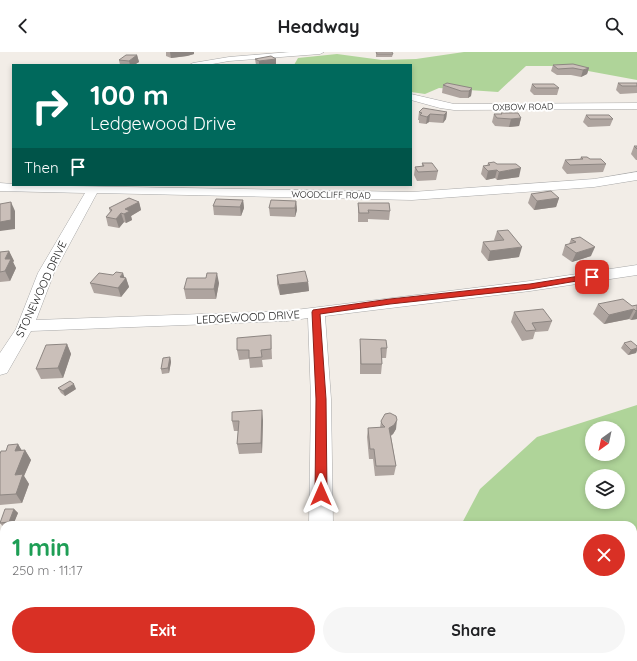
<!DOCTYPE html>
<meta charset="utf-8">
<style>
body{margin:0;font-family:Quicksand,sans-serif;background:#f6f6f6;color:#202124;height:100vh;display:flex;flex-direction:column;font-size:15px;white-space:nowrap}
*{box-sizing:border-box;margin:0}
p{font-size:13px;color:#757577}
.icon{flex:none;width:22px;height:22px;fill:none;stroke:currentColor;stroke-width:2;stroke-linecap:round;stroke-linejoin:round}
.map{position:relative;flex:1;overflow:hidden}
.panel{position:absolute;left:0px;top:469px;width:637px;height:140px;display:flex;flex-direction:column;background:#fff;border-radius:12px 12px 0 0;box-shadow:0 2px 6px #0003}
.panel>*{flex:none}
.top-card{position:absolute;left:12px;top:12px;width:400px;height:122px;border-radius:0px;box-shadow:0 2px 6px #0003;background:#00695c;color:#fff;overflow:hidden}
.needle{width:26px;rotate:213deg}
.controls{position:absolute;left:585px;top:369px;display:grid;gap:8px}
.controls a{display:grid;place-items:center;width:40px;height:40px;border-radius:50%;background:#fff;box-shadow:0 2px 6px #0003;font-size:20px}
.pin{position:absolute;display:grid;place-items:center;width:34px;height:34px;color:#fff;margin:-17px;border-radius:8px;box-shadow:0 2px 6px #0006}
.me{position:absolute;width:44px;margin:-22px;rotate:0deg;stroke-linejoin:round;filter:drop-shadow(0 0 3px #0008)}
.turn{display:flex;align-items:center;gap:14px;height:84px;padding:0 12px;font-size:18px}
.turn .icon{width:52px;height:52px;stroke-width:2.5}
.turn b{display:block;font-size:28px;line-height:34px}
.then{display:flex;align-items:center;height:38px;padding:0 12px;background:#0003;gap:8px;font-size:15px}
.round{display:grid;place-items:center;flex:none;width:42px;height:42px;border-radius:21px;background:#f6f6f6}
.head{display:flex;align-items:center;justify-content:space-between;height:68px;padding:0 12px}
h1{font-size:24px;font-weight:700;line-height:30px;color:#1e9e55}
.primary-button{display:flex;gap:8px;margin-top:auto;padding:8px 12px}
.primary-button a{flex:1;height:46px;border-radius:24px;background:#d93025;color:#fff;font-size:16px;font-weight:700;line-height:46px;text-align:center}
.primary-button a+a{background:#f6f6f6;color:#202124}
header{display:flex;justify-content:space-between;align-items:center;height:52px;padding:0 12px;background:#fff;font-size:18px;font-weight:700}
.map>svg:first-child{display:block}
.forest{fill:#afd499;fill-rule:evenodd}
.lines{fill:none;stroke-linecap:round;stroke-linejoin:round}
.street-casing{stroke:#a8a8a8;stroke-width:1}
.street{fill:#fff;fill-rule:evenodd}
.wall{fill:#aea49f}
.shaded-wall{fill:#8d8682}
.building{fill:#cabfb9;stroke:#8d8682}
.route{fill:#d93025;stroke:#8d1f18}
.labels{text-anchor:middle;stroke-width:4;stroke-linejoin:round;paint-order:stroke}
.far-street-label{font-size:9px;fill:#212121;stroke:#fff}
.street-label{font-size:11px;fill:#212121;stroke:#fff}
</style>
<header><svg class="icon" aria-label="back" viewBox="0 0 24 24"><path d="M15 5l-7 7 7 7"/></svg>Headway<svg class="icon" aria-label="search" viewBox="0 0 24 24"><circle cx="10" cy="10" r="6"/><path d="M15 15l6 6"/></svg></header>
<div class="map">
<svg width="637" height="609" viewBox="0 0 637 609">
<rect width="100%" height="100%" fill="#f2ede7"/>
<g class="forest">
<polygon points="464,0 637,0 637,28 561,14 526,14 498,40 439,36 425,42 411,40 411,13 294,13 298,6 337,2 382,8 416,7"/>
<path d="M637 353V609H424L423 605H633V473H461L480 437 537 385ZM592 376H618V402H592ZM592 424H618V450H592Z"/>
</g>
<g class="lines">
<g class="street-casing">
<g id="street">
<polygon points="290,0 324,0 320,2 229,9 207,13 189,13 193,11 229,5"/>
<polygon points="411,42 454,52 637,51 637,57 454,58 440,56 411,48"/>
<polygon points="637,120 637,128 594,135 412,148 97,141 54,221 36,268 287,259 530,229 637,213 637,223 530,239 325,264 331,347 333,473 309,473 311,347 308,266 287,269 31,279 7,321 0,323 0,301 16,277 38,221 85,141 0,139 0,131 13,132 13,133 412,140 594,127"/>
</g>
</g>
<use href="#street" class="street"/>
</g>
<g class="wall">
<polygon points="166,0 194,0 194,2 187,4 171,6 166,4"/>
<polygon points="376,0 393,2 392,5 376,5"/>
<polygon points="137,3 139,10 134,13 120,13 119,8"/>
<polygon points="255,7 276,7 276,13 256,13"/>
<polygon points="553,13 589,16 587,22 581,25 571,23 557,23 551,19"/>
<polygon points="618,31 637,31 637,41 620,42 616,38"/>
<polygon points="532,32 559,36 557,43 534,43 530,39"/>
<polygon points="443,33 472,36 471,44 468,46 460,46 442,41"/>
<polygon points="419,60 447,60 446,67 443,71 429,70 426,72 419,71 419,68 418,68"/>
<polygon points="501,61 521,66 519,74 509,75 495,74 492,70 494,62 501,62"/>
<polygon points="586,63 613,67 610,74 588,75 583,70"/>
<polygon points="634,94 637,94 637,108 636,108 631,102"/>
<polygon points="581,105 606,112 603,120 567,122 562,116 565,108 580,107"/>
<polygon points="422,111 438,119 436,128 417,129 414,123 415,115 422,114"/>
<polygon points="488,111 497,112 519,125 497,128 495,126 486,128 481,122 483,114 487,114"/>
<polygon points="531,142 559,146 556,155 534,158 528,151"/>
<polygon points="243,148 244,156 241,164 214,163 213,154"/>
<polygon points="296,149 297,158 295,165 270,164 269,156"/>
<polygon points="139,150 141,158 131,164 132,168 126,171 124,170 119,176 108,174 106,165 110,160 109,156"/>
<polygon points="358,151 390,159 389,168 368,167 368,170 358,170"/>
<polygon points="497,179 519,205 488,209 481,200 483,190 495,189 494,188"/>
<polygon points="580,185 591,204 572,210 562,203 565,193 569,192 571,187"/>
<polygon points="9,199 14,209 13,210 16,216 10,229 0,230 0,200"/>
<polygon points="277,223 308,230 309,239 280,243 277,232"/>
<polygon points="124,225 126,226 129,235 121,245 94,241 90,231"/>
<polygon points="206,226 219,231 216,247 186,247 184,237"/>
<polygon points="598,252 632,254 637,253 637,267 631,268 629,267 604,272 593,262"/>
<polygon points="514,260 552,269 548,279 535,280 533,287 522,289 511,270"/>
<polygon points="271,283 272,307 262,308 263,315 250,316 249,307 239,308 237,298"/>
<polygon points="360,287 387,296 386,306 382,306 382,312 381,322 360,322"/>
<polygon points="624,291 637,294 637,298 636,301 628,303 621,296"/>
<polygon points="67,292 71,302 63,326 41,327 36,317"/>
<polygon points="170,305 171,310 169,321 162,322 161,317"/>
<polygon points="58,336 76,337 65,344 61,341"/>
<polygon points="263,368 262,401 239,402 237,392 238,379 234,379 232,369"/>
<polygon points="381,369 396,377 393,382 391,384 396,414 394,423 375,424 373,407 369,407 367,385 368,376 380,376"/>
<polygon points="18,392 21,398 25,398 31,408 24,424 29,432 22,451 0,453 0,402"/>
<polygon points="14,457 18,461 13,473 4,473 4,476 0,471"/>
</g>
<g class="shaded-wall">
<polygon points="170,0 194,0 194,2 187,4 171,6"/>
<polygon points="137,3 139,10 134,13 130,13 129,9"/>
<polygon points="276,7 276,13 259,13 259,9"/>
<polygon points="589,16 587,22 581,25 583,18"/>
<polygon points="472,36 471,44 468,46 469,39"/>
<polygon points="447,60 446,67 443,71 444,63"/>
<polygon points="430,62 429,70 426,72 427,65"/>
<polygon points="521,66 519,74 509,75 511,67"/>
<polygon points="521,116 519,125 497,128 499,120"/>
<polygon points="497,118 495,126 486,128 488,119"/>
<polygon points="559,146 556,155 534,158 537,149"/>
<polygon points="243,148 244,156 241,164 240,155"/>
<polygon points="296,149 297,158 295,165 295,156"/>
<polygon points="11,150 15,159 15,177 0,179 0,170"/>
<polygon points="139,150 141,158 131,164 132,168 126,171 124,162 125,157"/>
<polygon points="121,161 124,170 119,176 116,167"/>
<polygon points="522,195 519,205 488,209 490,199"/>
<polygon points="595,195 591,204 572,210 576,201"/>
<polygon points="9,199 14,209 13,210 16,216 10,229 5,219 5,207"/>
<polygon points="123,221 125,227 126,226 129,235 121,245 118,236 120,225"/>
<polygon points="217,221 219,231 216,247 214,237"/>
<polygon points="308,230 309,239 280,243 279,233"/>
<polygon points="634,257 629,267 604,272 609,263"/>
<polygon points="637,258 637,267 631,268 636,259"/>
<polygon points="67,292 71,302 63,326 58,316"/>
<polygon points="637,296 637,298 636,301 628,303 631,298"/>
<polygon points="170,305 171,310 169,321 168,316"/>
<polygon points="74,332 76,337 65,344 63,339"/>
<polygon points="262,358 263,368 262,401 261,391"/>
<polygon points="397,368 396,377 393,382 388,385 389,376"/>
<polygon points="18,392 24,402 25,398 31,408 24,424 29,432 22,451 16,442 15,399"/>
<polygon points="14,457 18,461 13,473 11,473 9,470"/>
</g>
<g class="building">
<polygon points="376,0 392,0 393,2 377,2"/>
<polygon points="126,3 137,3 129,9 119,8"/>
<polygon points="271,4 276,7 259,9 255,7"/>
<polygon points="573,12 589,16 583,18 573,16 558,17 553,13"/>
<polygon points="447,31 472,36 469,39 461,39 443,33"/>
<polygon points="618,31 637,31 637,34 622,34"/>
<polygon points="532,32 554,32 559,36 536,36"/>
<polygon points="423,56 447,60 444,63 430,62 427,65 420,63 422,61 419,60"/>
<polygon points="501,61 518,61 521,66 511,67 497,66 494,62 502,62"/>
<polygon points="586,63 609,63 613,67 590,67"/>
<polygon points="634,94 637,94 637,97"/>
<polygon points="581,105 587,105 590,107 601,107 606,112 570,113 565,108 583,107"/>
<polygon points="494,110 497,112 516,112 521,116 499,120 497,118 488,119 483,114 490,113 488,111"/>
<polygon points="422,111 432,111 438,119 418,120 415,115 424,114"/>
<polygon points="551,139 559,146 537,149 531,142"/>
<polygon points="129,146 139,150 125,157 130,159 124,162 121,161 116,167 106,165 112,158 109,156"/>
<polygon points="216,147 243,148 240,155 213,154"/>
<polygon points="271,148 296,149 295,156 269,156"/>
<polygon points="11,150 11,168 0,170 0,152"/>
<polygon points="358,151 389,151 390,159 368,158 369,161 359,161"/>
<polygon points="508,178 522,195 490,199 483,190 504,188 497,179"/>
<polygon points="580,185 595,195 576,201 565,193 576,190 571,187"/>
<polygon points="9,199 5,207 11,207 5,219 0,220 0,200"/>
<polygon points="305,219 308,230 279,233 277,223"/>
<polygon points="116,220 123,221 120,225 126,226 118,236 90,231 99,221 113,223"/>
<polygon points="207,221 217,221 214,237 184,237 187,226 206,226"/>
<polygon points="623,247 632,254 637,253 637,258 636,259 634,257 609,263 598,252"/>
<polygon points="543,257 552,269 532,271 536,278 526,279 514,260"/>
<polygon points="271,283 271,297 261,298 262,305 249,306 249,298 237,298 237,286"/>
<polygon points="360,287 386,288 387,296 381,296 382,312 361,312"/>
<polygon points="631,289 637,294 637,296 631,298 624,291"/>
<polygon points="67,292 58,316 36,317 46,293"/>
<polygon points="170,305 168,316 161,317 163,306"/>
<polygon points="70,329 74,332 63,339 58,336"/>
<polygon points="262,358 261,391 237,392 239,369 232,369 232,360"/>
<polygon points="390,361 396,364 397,368 394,373 389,376 396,414 376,414 374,397 370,397 368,376 385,375 382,372 381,369 385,362"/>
<polygon points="18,392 15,399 25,398 15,423 23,422 16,442 0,443 0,402 1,399 6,399 8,393"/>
<polygon points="5,457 14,457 9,470 0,471"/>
</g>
<polygon class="route" points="592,222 594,223 594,226 530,237 390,252 320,262 326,347 327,442 325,445 321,447 317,445 315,442 316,347 312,260 313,258 390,247 530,232"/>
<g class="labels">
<g class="far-street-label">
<text transform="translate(523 55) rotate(-1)" y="3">OXBOW ROAD</text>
<text transform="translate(331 143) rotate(1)" y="3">WOODCLIFF ROAD</text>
</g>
<g class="street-label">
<text transform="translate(41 237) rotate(-65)" y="4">STONEWOOD DRIVE</text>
<text transform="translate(248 265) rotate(-3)" y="4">LEDGEWOOD DRIVE</text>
</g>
</g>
</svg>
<div class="controls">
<a><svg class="needle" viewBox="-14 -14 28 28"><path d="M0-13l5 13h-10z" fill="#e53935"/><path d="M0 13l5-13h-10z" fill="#757577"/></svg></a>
<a><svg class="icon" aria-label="layers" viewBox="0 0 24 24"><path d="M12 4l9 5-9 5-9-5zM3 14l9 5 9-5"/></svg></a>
</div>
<div class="pin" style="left:592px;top:225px;background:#d93025"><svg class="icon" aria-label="arrive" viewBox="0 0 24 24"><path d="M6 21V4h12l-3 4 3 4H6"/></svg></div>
<svg class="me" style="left:321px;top:442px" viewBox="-20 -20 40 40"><path d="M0-17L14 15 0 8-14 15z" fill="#d93025" stroke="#fff" stroke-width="4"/></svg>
<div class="top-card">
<div class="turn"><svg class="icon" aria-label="right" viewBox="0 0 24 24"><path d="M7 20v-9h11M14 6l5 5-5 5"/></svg><div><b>100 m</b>Ledgewood Drive</div></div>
<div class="then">Then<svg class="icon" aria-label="arrive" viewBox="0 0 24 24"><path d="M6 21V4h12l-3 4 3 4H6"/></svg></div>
</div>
<section class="panel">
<div class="head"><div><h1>1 min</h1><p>250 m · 11:17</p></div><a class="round" style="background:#d93025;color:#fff"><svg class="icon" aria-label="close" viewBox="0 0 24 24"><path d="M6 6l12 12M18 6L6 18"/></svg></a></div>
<div class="primary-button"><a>Exit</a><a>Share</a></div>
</section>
</div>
